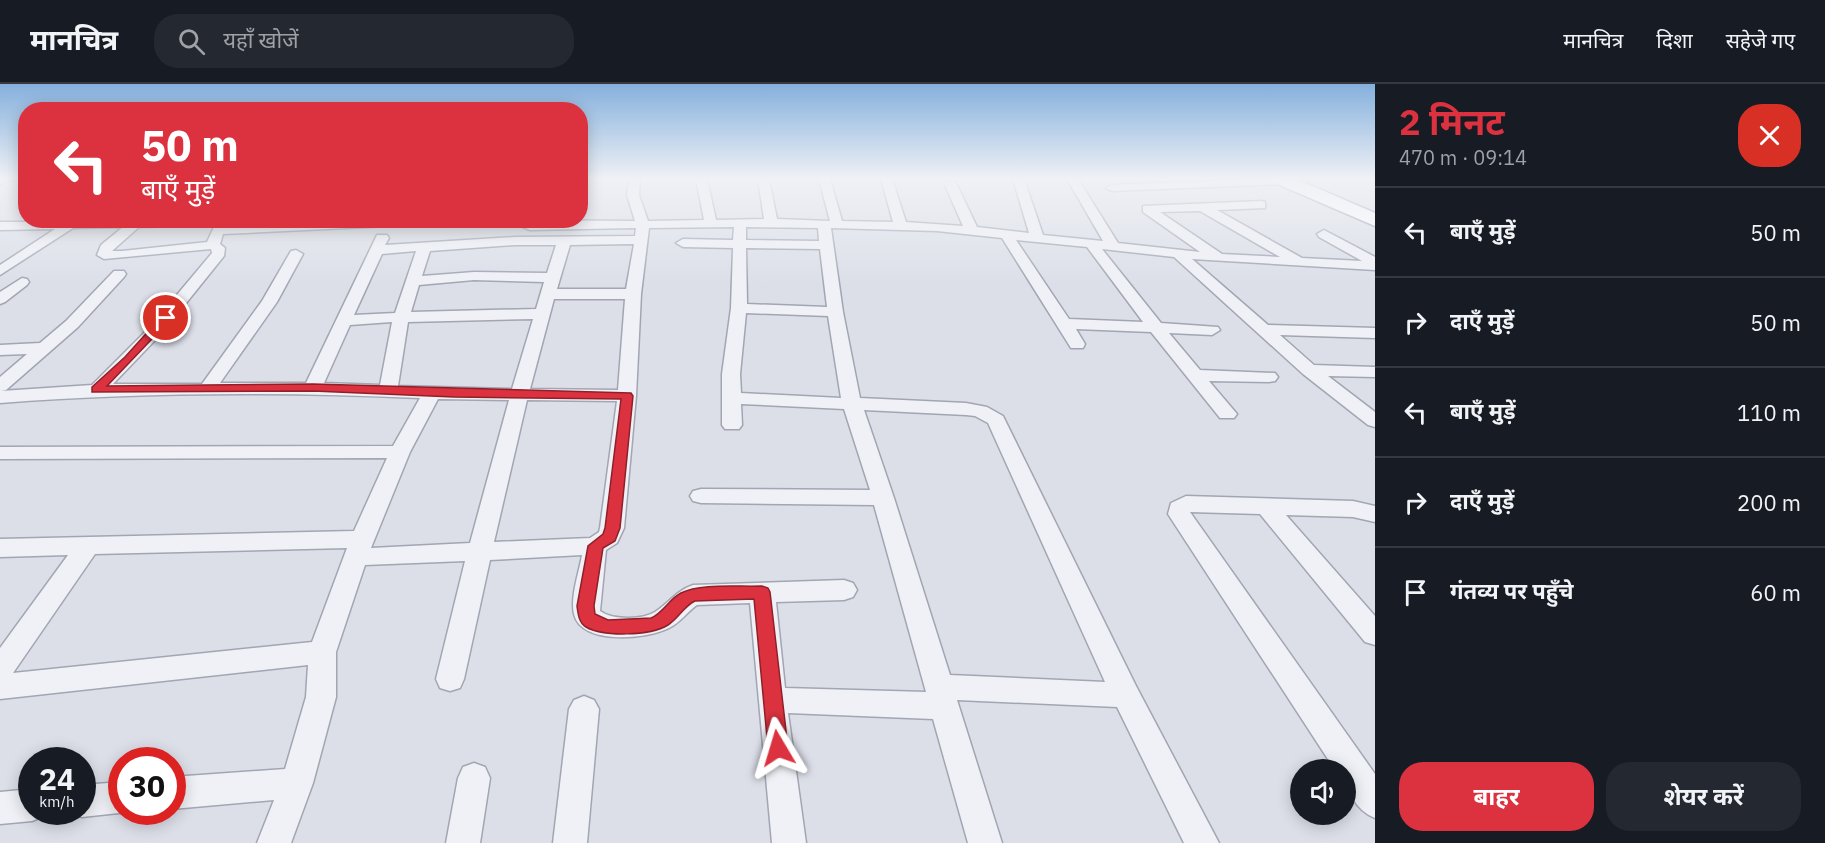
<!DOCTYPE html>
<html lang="hi">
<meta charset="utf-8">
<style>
body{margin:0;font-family:"IBM Plex Sans","Noto Sans Devanagari",sans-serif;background:#242831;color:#f1f3f6;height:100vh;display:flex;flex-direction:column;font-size:22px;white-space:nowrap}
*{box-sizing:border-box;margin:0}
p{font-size:20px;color:#9ea1a6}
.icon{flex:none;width:33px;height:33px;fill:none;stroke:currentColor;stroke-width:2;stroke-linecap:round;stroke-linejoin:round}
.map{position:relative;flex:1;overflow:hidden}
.sheet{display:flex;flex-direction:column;background:#171b24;width:450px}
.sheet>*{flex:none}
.guide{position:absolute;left:18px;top:18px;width:570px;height:126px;border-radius:24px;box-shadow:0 3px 15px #0003;background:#dc323f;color:#fff;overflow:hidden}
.buttons{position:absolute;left:1290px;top:675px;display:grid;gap:12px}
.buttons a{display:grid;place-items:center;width:66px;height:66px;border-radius:50%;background:#171b24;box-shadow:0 3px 15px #0003;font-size:30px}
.speed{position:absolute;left:18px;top:663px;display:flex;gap:12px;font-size:30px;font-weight:700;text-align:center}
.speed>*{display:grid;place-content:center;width:78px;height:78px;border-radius:50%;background:#171b24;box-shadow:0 3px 15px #0003;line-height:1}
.speed small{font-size:15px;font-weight:400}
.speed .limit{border:9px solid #d22;background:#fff;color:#111}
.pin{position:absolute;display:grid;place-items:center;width:51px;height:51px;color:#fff;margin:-26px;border:3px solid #fff;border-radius:50%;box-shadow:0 2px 6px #0007}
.me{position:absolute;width:66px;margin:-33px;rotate:353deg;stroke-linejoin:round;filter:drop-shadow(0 0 4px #0008)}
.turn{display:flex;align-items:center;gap:21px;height:126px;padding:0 24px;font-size:27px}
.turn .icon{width:78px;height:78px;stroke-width:2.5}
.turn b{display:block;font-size:42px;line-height:51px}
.round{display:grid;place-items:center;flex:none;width:63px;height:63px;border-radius:24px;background:#242831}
.summary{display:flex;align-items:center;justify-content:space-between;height:102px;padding:0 24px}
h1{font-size:36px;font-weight:700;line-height:45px;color:#dc323f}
.primary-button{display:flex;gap:12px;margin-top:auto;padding:12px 24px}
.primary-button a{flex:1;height:69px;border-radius:24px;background:#dc323f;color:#fff;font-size:24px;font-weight:700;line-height:69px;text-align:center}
.primary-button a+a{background:#242831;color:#f1f3f6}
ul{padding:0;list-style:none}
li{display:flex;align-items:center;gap:18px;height:90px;padding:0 24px;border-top:2px solid #363941}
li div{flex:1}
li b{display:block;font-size:22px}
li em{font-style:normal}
header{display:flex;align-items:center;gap:36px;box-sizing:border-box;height:84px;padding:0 30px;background:#171b24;border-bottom:2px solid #363941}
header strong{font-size:28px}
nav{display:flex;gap:33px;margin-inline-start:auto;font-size:21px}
.search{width:420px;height:54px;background:#242831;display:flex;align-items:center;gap:15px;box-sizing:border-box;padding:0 21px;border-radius:24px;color:#9ea1a6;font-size:22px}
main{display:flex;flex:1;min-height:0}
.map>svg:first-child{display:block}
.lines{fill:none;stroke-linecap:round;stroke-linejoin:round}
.street-casing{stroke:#a1a6b2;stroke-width:3}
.primary-casing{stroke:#9aa2b5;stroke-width:3}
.street{fill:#eff1f6;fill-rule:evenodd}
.primary{fill:#fff;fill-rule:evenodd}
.route{fill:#dc323f;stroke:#8f2029;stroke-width:1.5}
</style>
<header>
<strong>मानचित्र</strong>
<div class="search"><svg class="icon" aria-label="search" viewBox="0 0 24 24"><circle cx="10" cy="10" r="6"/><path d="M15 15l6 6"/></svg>यहाँ खोजें</div>
<nav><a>मानचित्र</a><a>दिशा</a><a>सहेजे गए</a></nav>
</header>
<main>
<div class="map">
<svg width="1375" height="759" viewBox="0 0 1375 759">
<rect width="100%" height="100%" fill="#dcdfe8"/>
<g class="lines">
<g class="street-casing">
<g id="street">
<polygon points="0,95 14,95 0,100"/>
<path d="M629 95H640L639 111 648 137 704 136 696 95H707L716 136 764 135 758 95H769L777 135 830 137 819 95H830L842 137 893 138 881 95H892L906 138 963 142 944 99 950 96 956 99 977 143 1029 149 1013 95H1024L1043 151 1103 157 1067 95H1078L1118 159 1200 168 1143 128V122L1261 117 1265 118V124L1217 126 1302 174 1362 177 1319 153 1317 150 1324 146 1375 173V186L1192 175 1268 241 1375 244V254L1280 251 1314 281 1375 283V293L1328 292 1375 328V343L1368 341 1303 290 1174 173 1102 165 1161 239 1218 243 1220 246 1212 251 1169 249 1200 286 1275 289 1278 293 1275 297 1269 298 1209 297 1237 330 1234 334H1220L1151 248 1076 245 1085 260 1083 264H1071L1002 154 937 147 831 144 843 228 860 314 966 319 987 323 1003 332 1136 602 1219 759H1184L1117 623 957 616 1002 759H968L933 635 788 629 806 759H772L750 519 697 521C687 528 680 539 669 544 648 555 581 562 574 530 570 513 579 489 582 471L490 476 464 595 460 604 450 607 440 604 436 595 465 477 365 481 336 568V613L313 699 291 759H257L274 716 172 725V693L285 685 306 613 308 581 0 615V564L68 471 0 473V455L354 447 387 374 0 375V363L393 362 420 314C280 308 140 308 0 319V293L27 270 0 271V261L40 259 66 237 114 187H124L126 190 124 193 78 243 6 306 1 307 92 301 150 243 212 169 211 165 104 175 97 171 101 161 123 143 73 144 0 191V181L55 145 0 146V138L232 137 226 141 139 143 112 167H122L207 158 214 143 219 142 339 136H436L430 140 223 150 220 160 225 164 224 172 162 249 113 300H202L262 217 291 167 296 166 303 170 277 218 220 299H306L377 151H387L389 154 385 161 515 153 635 152 636 144 530 146 506 136 635 137 627 111ZM1200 127 1280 173 1222 170 1160 128ZM734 143 733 156 683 155 676 159 683 163 733 164 731 224 722 290V341L725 345H739L742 341 741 320 844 325 870 406 701 405 693 407 690 412 693 417 701 419 874 421 926 608 785 604 776 518 844 516 853 513 857 506 853 499 844 496 693 501C676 507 669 519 655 528 642 536 612 536 600 527L606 466 617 459 624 444 636 312 641 210 649 144ZM746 143 818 144 819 157 746 156ZM1016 156 1087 163 1143 238 1069 235ZM634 160 626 205H557L570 161ZM515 161H556L547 189 474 188 422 192 430 167ZM746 164 820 165 827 223 747 220ZM416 167 395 229 354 231 382 170ZM474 196 544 198 536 225 411 228 419 201ZM554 215H625L618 306 530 305ZM746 229 828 232 841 314 741 309 740 290ZM533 235 512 305 398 302 408 238ZM392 238 380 301 324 299 350 241ZM438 315 509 316 470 459 371 464 410 368ZM527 316 617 317 600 444 599 448 590 454 494 458ZM864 326 966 331 975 332 988 339 1105 598 950 591 894 414ZM347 464 312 558 13 589 95 470Z"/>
<polygon points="1255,95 1290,95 1292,97 1286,100 1112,107 1106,104 1112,101"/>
<polygon points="22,194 27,195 29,198 27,201 5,218 0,220 0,208"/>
<path d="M1186 412 1353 417 1375 422V438L1353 433 1286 431 1375 532V561L1365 558 1260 430 1190 428 1375 690V734C1355 726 1346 706 1346 686H1335L1168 430 1171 419Z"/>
<polygon points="584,612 594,616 599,625 587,759 553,759 569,625 574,616"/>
<polygon points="474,679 485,683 490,694 480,759 446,759 458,694 463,683"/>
<polygon points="122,698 122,728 128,728 82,733 70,728 82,728 82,701"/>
<polygon points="32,705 32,728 46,728 44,732 32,737 0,740 0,708"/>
</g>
</g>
<g class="primary-casing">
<polygon id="primary" points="1272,95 1296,95 1375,129 1375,142 1275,99"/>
</g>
<use href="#street" class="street"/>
<use href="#primary" class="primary"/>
</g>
<linearGradient id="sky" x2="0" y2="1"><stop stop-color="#85b0dd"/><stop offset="0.47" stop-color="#eff1f5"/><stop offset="1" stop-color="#eff1f5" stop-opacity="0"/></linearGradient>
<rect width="1375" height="201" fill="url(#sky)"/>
<path class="route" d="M166 231 171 234 170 236 107 302 313 300 631 309 633 312 620 444 615 457 603 464 594 522 595 530 608 536 651 534C663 529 669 515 681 509 700 499 739 503 762 502L768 504 770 508 788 664 785 670 778 673 771 670 768 664 754 515 695 517C684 522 678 535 668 541 650 552 603 553 586 543 579 539 578 530 577 522L588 462 603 450 605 444 621 315 454 313 313 307 92 308V303L125 273 162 232Z"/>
</svg>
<div class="buttons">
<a><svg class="icon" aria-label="sound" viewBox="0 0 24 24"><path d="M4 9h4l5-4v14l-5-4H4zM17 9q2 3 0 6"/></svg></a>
</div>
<div class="speed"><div>24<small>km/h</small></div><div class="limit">30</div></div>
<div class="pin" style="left:166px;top:234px;background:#d93025"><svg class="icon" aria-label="arrive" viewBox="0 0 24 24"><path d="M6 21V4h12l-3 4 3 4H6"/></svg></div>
<svg class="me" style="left:778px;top:664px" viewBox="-20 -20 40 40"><path d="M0-17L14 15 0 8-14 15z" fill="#dc323f" stroke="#fff" stroke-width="4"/></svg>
<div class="guide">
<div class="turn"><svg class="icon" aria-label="left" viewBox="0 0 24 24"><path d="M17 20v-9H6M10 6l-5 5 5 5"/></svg><div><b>50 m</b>बाएँ मुड़ें</div></div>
</div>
</div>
<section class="sheet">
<div class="summary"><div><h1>2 मिनट</h1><p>470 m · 09:14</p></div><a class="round" style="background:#d93025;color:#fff"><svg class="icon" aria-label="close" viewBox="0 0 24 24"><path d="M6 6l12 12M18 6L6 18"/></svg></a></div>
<ul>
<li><svg class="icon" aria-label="left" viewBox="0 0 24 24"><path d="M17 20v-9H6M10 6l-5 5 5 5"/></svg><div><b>बाएँ मुड़ें</b></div><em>50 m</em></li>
<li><svg class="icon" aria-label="right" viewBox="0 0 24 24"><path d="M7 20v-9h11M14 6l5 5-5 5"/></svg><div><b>दाएँ मुड़ें</b></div><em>50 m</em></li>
<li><svg class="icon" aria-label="left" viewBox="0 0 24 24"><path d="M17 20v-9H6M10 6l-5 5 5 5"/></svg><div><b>बाएँ मुड़ें</b></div><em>110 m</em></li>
<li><svg class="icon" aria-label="right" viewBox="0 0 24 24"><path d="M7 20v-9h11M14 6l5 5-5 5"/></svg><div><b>दाएँ मुड़ें</b></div><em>200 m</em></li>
<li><svg class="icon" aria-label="arrive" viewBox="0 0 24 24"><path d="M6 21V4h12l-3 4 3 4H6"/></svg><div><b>गंतव्य पर पहुँचे</b></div><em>60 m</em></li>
</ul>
<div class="primary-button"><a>बाहर</a><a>शेयर करें</a></div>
</section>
</main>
